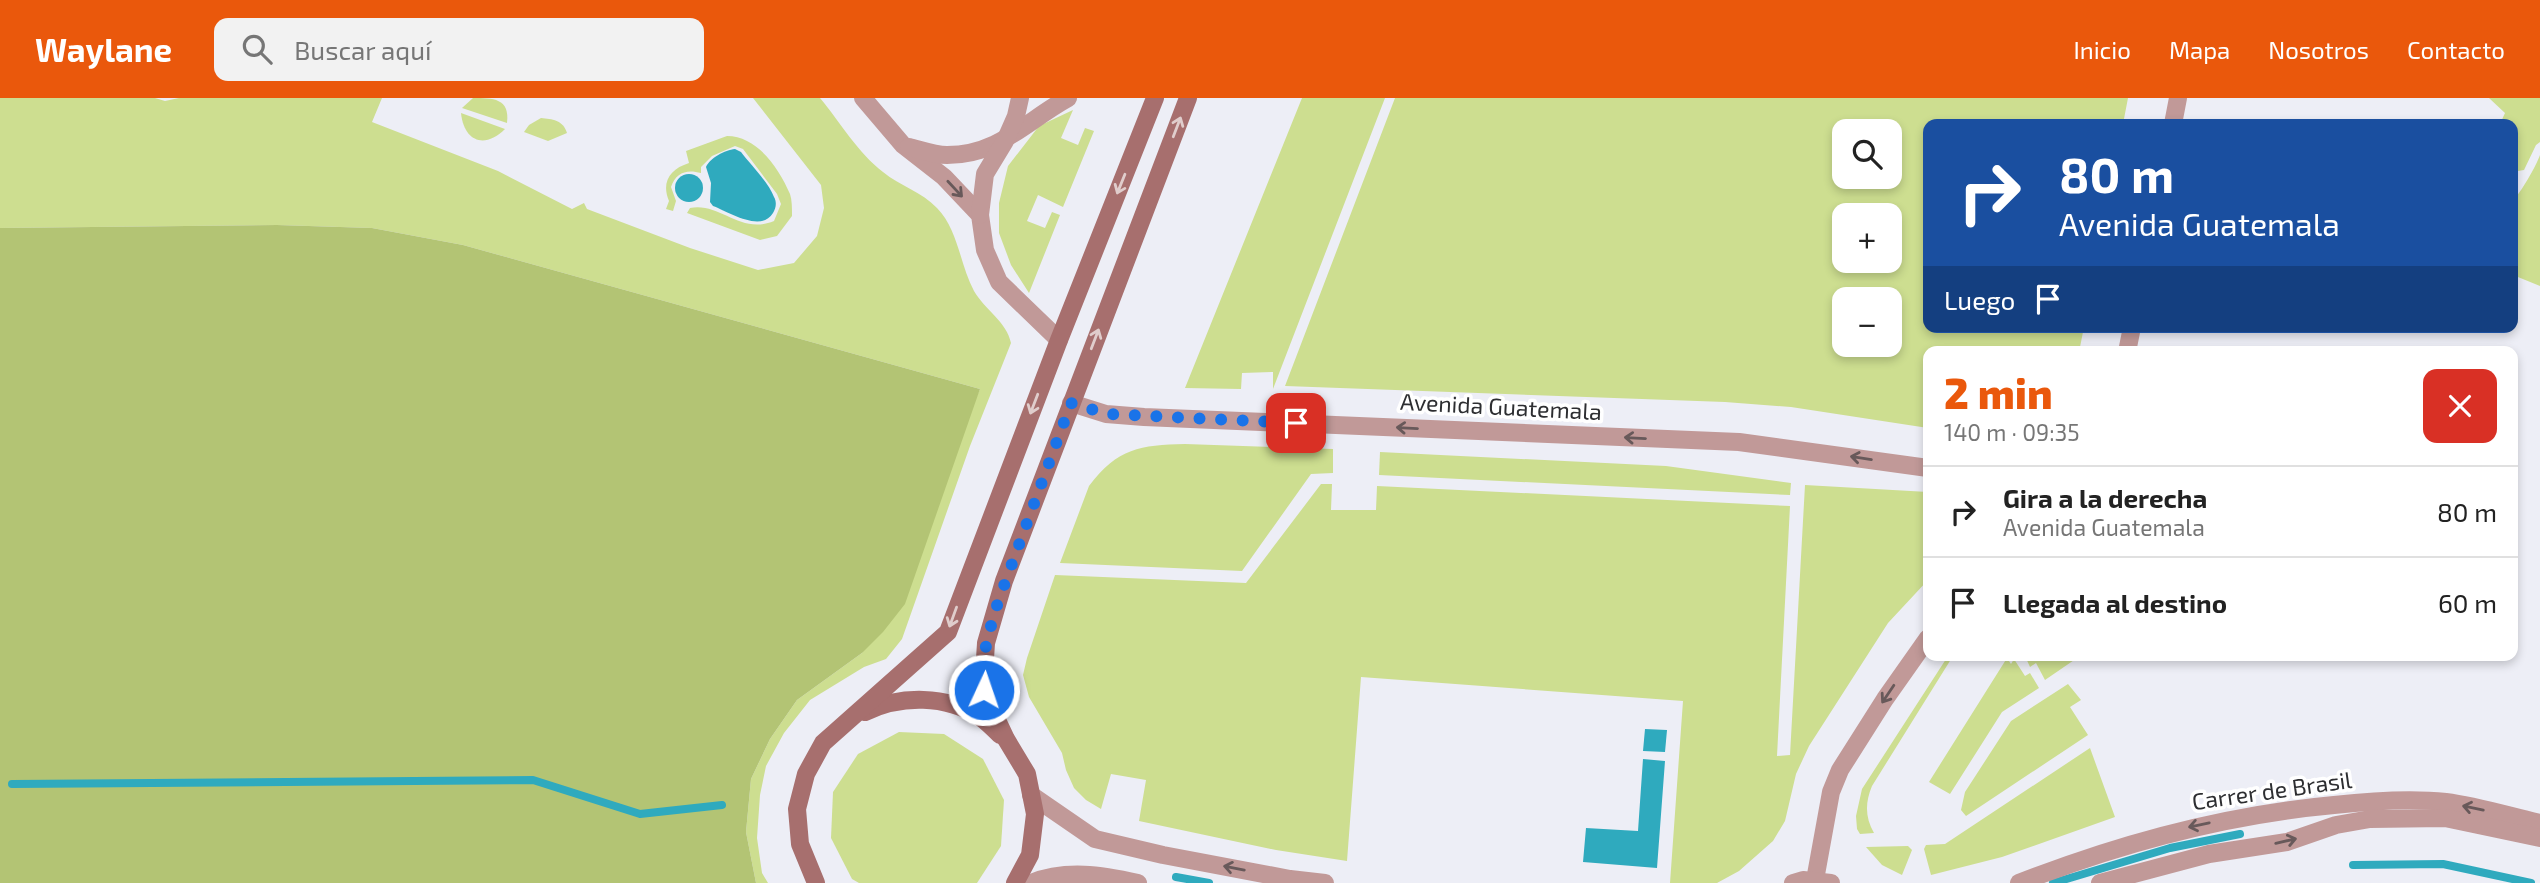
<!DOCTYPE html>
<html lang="es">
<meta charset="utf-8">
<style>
body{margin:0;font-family:"Exo 2",sans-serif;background:#f2f2f2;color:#222;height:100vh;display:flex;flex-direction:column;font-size:26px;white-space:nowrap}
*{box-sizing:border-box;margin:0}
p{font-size:23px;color:#767676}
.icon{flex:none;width:38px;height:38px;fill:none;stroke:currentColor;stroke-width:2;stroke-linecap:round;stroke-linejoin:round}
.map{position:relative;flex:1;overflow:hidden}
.panel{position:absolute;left:1923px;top:248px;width:595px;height:315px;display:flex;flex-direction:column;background:#fff;border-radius:14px;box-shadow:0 4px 10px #0003}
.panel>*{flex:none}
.banner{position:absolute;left:1923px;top:21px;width:595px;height:214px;border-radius:14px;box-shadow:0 4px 10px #0003;background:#1a4fa0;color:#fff;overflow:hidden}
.buttons{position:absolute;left:1832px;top:21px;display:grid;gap:14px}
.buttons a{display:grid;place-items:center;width:70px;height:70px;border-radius:14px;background:#fff;box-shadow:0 4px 10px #0003;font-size:35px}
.pin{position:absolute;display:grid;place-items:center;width:60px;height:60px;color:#fff;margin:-30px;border-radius:14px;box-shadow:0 4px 10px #0006}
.me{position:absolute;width:77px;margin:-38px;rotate:3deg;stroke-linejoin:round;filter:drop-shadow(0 0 5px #0008)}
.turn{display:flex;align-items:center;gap:24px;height:147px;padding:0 21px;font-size:32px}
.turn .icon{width:91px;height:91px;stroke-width:2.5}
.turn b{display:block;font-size:49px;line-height:60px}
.then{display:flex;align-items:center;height:66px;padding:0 21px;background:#0003;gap:14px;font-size:26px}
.round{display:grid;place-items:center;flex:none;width:74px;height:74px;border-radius:14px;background:#f2f2f2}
.head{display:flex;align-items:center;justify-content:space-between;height:119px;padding:0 21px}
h1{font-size:42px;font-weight:800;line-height:52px;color:#ea580c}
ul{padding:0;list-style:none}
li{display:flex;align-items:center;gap:21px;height:91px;padding:0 21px;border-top:2px solid #e0e0e0}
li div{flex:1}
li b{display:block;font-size:26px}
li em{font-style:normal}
header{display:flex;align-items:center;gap:42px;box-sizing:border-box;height:98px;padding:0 35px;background:#ea580c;color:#fff}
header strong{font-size:33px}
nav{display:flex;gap:38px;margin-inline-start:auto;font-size:24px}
.search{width:490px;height:63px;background:#f2f2f2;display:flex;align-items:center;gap:18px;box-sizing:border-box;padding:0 24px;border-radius:14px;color:#767676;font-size:26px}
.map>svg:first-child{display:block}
.green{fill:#cdde90;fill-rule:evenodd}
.forest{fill:#b3c474}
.water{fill:#2faabe}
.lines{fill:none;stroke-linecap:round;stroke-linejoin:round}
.stream{stroke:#2faabe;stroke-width:8}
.minor{stroke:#c19998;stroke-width:18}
.secondary{stroke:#a76f6e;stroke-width:18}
.oneway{stroke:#e0cdcc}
.oneway2{stroke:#68595a}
.route{stroke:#1a73e8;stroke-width:12;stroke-dasharray:0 21.6}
.labels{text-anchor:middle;stroke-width:7;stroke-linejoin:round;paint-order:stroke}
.street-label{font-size:23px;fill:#2d2e31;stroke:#fff}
</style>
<header>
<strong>Waylane</strong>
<div class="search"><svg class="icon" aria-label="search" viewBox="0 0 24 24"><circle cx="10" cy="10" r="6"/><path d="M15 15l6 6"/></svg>Buscar aquí</div>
<nav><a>Inicio</a><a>Mapa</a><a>Nosotros</a><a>Contacto</a></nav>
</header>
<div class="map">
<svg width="2540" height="785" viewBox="0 0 2540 785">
<rect width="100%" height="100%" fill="#edeef6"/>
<g class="green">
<path d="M0 0H155L165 3 179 0H382L372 24 498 73 572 111 584 105 587 111 690 150 758 172 794 165 817 138 824 110 821 87 753 0H820C840 24 858 55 883 74 900 88 922 94 937 110 958 131 960 167 974 193 985 212 1007 224 1011 245L970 348 902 541 886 561 864 569 810 602 784 635 766 668 760 697 757 740 762 775 768 785H756L746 734 751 681 770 641 797 602 862 555 980 291 463 147 372 130 277 127 0 130Z"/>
<path d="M473 0C493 0 510 0 507 25L462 10Z"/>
<polygon points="1302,0 1385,0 1273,291 1273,274 1242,275 1241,291 1185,290"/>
<path d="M1395 0H2128L2123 26H1928V229H2084L2079 254H1928V330L1791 309 1725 304 1285 288ZM1844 33H1890V79H1844ZM1844 117H1890V163H1844ZM1844 201H1890V247H1844Z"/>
<polygon points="2489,0 2540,0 2540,44 2536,47 2524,72 2518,73 2513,86 2513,26 2500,26 2505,15"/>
<polygon points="1073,12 1061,40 1078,47 1085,30 1094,33 1063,109 1038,97 1027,123 1045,130 1052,114 1060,117 1029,195 1011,167 999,135 999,105 1008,68 1039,28"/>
<path d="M461 15 505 31C485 51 464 44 461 15Z"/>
<path d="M541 20C552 21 563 22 567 35L548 43 524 34 529 27Z"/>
<path d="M727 38C757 38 779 70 790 96 792 102 792 110 792 118L777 138 760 142 687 115 690 110C720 104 740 137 774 123L781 106 777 96 743 51 735 48 712 58 701 69V75C687 71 676 74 671 89L676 103 673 113 666 111 669 103C661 84 670 71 689 65L686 53Z"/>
<path d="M2540 57V188L2513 177V102C2521 95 2536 68 2540 57Z"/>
<path d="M1185 346 1333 351V375L1311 376 1242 473 1060 465 1089 388C1118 350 1140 347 1185 346Z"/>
<polygon points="1380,354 1666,368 1791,385 1790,397 1379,377"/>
<polygon points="1321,386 1332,386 1331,412 1376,412 1377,388 1790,408 1777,658 1790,657 1805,387 1928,394 1928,482 1888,525 1809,648 1796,676 1785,723 1773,743 1739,773 1717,785 1670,785 1683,603 1361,579 1347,763 1276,752 1139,723 1146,682 1111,676 1101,711 1086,702 1074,690 1066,672 1062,655 1029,599 1023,577 1027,560 1055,477 1246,485"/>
<path d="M1948 558H1953L1872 688C1865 705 1865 719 1874 735L1860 736 1857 731 1856 718 1862 691Z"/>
<polygon points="2025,558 2080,558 2045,582 2036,565 2030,569"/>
<polygon points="2007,560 2011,566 2014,561 2025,578 2030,575 2039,590 2002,614 1950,696 1929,684"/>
<polygon points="2068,586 2081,602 2070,609 2088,637 1966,718 1961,712 1965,694 2011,623"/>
<polygon points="899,634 944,636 983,661 1004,702 1001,748 977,785 859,785 852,781 831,740 833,694 858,656"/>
<polygon points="2090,650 2115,719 2002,759 1931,777 1924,751 1926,747 1945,746"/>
<polygon points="1908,748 1912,752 1902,777 1882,767 1866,749"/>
</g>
<polygon class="forest" points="277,127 372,130 463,147 980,291 905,506 883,534 862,555 797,602 770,641 751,681 746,734 756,785 0,785 0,130"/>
<g class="water">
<path d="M735 51 741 54C750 66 769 85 774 99 777 104 776 110 773 115 761 135 729 114 713 108L710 104 711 85 706 69C710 60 725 52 735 51Z"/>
<circle cx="689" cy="90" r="14"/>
<polygon points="1645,631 1667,632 1665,654 1643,653"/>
<polygon points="1643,661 1665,663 1657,770 1583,764 1586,730 1638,733"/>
</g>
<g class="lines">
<g class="stream">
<polyline points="12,686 533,682 640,716 722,707"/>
<polyline points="2353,767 2443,766 2531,785"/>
<polyline points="1176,779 1209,785"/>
<polyline points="2053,785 2170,750 2240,736"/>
</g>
<g class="minor">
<polyline points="863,0 903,47 944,79 980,117 985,152 999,184 1059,242"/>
<polyline points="2173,26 2178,0"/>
<path d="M909 49C921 52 935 57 947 57 999 57 1026 23 1068 0"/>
<polyline points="980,117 985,76 1005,43 1016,18 1020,0"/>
<polyline points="2127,254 2132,229"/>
<polyline points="1071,305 1106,316 1144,319 1739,344 1928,370"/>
<polyline points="1031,697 1095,741 1163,757 1290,781 1325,785"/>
<polyline points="1815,782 1831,694 1840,672 1885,601 1928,540"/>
<path d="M1031 785C1066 771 1102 777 1138 785"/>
<polyline points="1793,785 1803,782 1831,785"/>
<path d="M2019 785C2121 745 2224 717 2334 707 2370 703 2409 700 2446 704 2477 708 2509 718 2540 725"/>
<polyline points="2100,785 2209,756 2287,744 2336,727 2370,721 2445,720 2540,740"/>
</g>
<g class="secondary">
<path d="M865 614C901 597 946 597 980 619 987 624 994 631 1000 637"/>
<polyline points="816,785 800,746 797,711 806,676 823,645 948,534 1059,242 1155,0"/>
<polyline points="1015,785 1030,757 1035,716 1027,676 1006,641 983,592 986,545 1004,483 1188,0"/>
</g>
</g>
<defs><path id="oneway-shaft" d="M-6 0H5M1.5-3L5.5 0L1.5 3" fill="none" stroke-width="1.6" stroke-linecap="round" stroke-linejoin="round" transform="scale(1.75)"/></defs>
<g class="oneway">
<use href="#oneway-shaft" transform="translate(1177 29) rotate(-69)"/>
<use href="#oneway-shaft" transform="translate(1121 86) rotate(112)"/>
<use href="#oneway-shaft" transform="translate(1095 241) rotate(-69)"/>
<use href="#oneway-shaft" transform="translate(1034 306) rotate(111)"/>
<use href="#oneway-shaft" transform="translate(953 519) rotate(110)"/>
</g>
<g class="oneway2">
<use href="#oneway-shaft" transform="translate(955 91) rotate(47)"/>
<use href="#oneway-shaft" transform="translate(1407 330) rotate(-177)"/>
<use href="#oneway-shaft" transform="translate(1635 340) rotate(-177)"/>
<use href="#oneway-shaft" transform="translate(1861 360) rotate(-171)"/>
<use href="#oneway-shaft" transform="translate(1888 596) rotate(124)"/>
<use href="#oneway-shaft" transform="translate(2473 710) rotate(-168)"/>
<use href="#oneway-shaft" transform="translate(2199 727) rotate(168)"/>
<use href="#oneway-shaft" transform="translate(2286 743) rotate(-13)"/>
<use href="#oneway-shaft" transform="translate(1234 770) rotate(-169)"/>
</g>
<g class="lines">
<polyline class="route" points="984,592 986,545 998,504 1071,305 1107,316 1296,325"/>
</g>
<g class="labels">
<g class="street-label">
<text transform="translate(1501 309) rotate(3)" y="8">Avenida Guatemala</text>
<text transform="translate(2272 693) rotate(-8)" y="8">Carrer de Brasil</text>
</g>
</g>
</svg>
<div class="buttons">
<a><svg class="icon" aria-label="search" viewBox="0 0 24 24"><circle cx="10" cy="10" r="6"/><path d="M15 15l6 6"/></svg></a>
<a>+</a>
<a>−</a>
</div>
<div class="pin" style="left:1296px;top:325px;background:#d93025"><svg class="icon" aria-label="arrive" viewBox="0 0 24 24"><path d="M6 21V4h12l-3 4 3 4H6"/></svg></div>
<svg class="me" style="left:984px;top:592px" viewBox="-20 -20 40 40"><circle r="17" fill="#1a73e8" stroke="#fff" stroke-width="3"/><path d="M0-11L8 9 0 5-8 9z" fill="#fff"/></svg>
<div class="banner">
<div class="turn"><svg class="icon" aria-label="right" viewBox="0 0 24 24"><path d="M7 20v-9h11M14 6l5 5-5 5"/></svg><div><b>80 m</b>Avenida Guatemala</div></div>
<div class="then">Luego<svg class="icon" aria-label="arrive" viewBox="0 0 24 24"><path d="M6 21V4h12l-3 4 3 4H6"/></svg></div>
</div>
<section class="panel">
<div class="head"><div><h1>2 min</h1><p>140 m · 09:35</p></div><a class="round" style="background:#d93025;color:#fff"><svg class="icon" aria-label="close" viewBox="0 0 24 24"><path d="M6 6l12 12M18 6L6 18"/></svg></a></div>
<ul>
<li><svg class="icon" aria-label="right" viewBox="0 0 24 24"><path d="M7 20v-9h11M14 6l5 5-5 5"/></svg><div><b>Gira a la derecha</b><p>Avenida Guatemala</p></div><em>80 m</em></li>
<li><svg class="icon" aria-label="arrive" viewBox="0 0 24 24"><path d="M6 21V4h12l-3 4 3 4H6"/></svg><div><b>Llegada al destino</b></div><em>60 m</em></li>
</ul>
</section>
</div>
